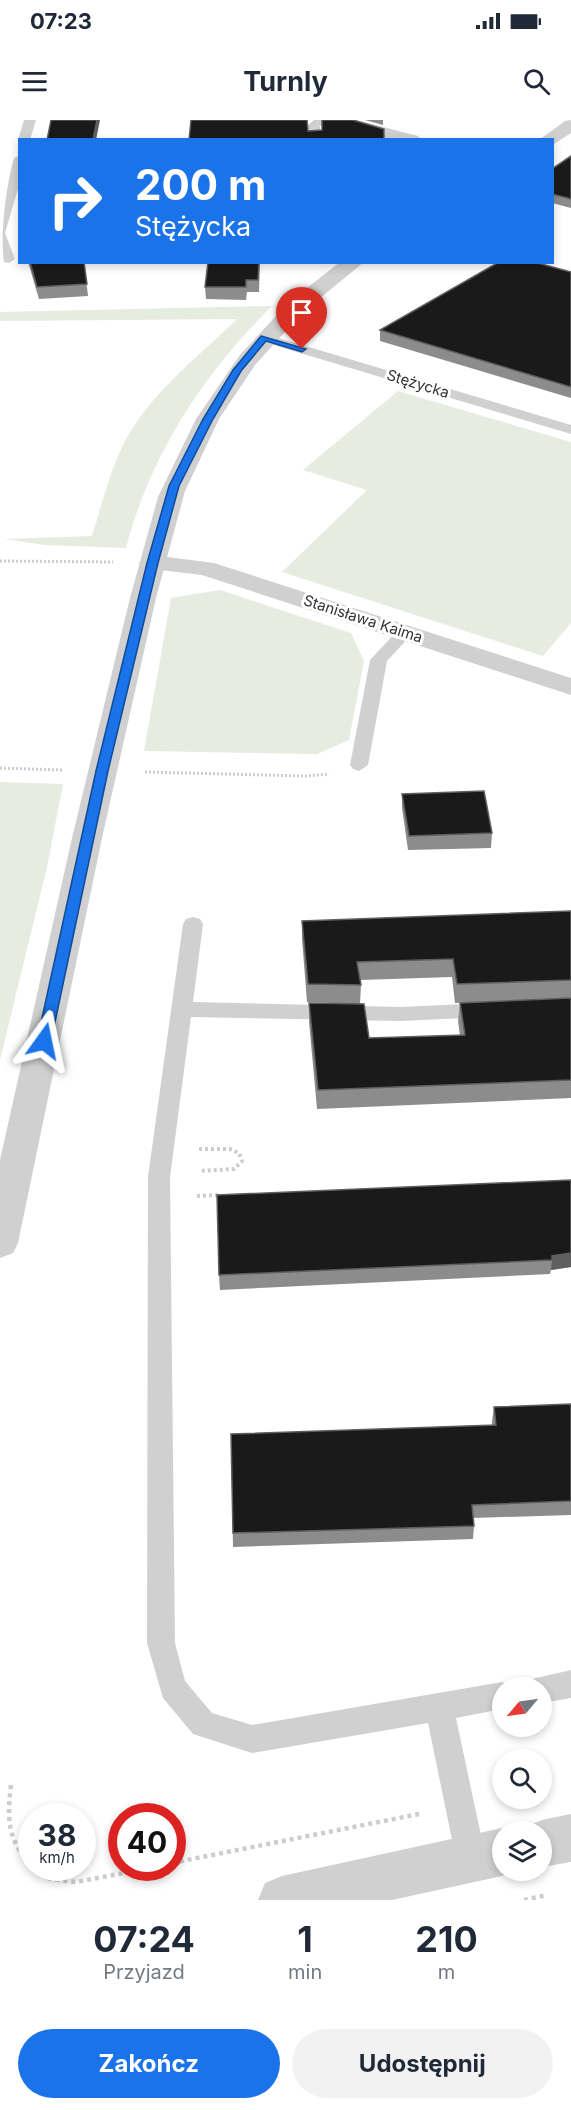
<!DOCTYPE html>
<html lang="pl">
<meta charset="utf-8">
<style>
body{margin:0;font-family:Inter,sans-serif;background:#f2f2f3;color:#1f2937;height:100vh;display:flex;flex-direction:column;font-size:22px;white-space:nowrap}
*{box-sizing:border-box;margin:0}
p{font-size:20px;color:#747a83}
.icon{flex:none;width:33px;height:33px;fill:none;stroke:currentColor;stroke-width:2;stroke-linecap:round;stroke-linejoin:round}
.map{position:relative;height:1780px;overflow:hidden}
.details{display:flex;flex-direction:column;background:#fff;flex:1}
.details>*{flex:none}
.banner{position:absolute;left:18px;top:18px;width:536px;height:126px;border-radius:0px;box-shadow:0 3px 9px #0003;background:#1a73e8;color:#fff;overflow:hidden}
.needle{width:39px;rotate:241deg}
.buttons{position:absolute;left:492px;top:1557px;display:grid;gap:12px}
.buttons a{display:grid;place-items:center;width:60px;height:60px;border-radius:50%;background:#fff;box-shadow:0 3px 9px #0003;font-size:30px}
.speed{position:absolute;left:18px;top:1683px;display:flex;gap:12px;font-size:30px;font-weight:700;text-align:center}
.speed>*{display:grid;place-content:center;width:78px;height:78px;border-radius:50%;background:#fff;box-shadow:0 3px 9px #0003;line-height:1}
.speed small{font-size:15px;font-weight:400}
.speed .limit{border:9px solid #d22;background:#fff;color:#111}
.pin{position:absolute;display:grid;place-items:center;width:51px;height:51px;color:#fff;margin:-62px -26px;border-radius:50% 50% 50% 0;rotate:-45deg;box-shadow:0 0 6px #0007}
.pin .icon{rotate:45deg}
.me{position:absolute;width:66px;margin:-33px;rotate:12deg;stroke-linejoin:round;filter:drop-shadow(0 0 4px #0008)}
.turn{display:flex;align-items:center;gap:21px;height:126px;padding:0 18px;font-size:27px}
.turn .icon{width:78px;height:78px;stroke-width:2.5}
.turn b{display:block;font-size:42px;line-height:51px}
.eta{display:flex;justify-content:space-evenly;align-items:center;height:102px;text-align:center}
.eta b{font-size:36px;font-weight:700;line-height:42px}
.cta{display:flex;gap:12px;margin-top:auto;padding:12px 18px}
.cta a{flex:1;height:69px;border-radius:36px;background:#1a73e8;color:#fff;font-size:24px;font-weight:700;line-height:69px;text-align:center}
.cta a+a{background:#f2f2f3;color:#1f2937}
.status{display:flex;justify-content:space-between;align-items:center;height:42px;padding:0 30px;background:#fff;direction:ltr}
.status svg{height:16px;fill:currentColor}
header{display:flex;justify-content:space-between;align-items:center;height:78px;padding:0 18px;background:#fff;font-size:27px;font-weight:700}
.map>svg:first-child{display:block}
.green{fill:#e6ecdf}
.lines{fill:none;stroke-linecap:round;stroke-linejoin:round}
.path-far2{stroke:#cdcdcd;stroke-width:3;stroke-dasharray:2 2;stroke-linecap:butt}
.path-far1{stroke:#cdcdcd;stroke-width:4;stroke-dasharray:3 3;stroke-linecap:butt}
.path{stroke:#cdcdcd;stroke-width:4.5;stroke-dasharray:4 4;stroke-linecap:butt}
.service{fill:#d0d0d0;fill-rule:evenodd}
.minor{fill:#d0d0d0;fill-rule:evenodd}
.tertiary{fill:#d0d0d0;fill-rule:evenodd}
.wall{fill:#8c8c8c}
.shaded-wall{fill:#5f5f5f}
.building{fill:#1a1a1a;stroke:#5f5f5f;stroke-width:1.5}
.route{fill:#1a73e8;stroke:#114b97;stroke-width:1.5}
.labels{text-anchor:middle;stroke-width:6;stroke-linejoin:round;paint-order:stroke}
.far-street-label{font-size:15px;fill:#333;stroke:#fff}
</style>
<div class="status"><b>07:23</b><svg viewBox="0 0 49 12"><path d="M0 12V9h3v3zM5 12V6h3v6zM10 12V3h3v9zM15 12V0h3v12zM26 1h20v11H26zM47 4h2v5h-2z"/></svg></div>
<header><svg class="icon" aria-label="menu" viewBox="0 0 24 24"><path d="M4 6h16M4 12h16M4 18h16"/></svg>Turnly<svg class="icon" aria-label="search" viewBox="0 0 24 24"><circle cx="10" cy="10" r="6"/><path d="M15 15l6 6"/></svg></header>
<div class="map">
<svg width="571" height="1780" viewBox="0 0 571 1780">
<rect width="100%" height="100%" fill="#fff"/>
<g class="green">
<path d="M272 186C204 253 150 335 126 428L45 425 4 419 92 416C100 391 106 365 116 341 139 281 193 242 237 199L0 201V192Z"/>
<polygon points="398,271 571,322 571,503 543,536 282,452 367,370 303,350"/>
<polygon points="220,470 351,513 364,541 349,620 317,634 144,631 171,478"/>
<polygon points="0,662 63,664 47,747 0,940"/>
</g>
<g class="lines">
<g class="path-far2">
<polyline points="0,441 113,442"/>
<polyline points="0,648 62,650"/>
<polyline points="145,652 306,656 329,654"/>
</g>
<g class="path-far1">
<polyline points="199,1029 230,1029 239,1033 242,1041 234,1049 199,1051"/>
<polyline points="197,1076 220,1075"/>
</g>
<g class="path">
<path d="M11 1665C7 1697 7 1722 32 1745"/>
<polyline points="172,1743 419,1694"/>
<polyline points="35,1748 50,1759 76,1762 150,1748"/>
<polyline points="524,1780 547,1775"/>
</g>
<g class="service">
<polygon points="24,0 36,0 30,20 20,20 20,22 18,20"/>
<polygon points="314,0 327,0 320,6 320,20 308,20 308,5"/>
<path d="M20 35V62L5 113 15 139 9 143 4 142C0 115 6 66 14 38Z"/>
<polygon points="265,214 571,305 571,314 260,221 258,218"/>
<polygon points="405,508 413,513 387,541 368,645 359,651 353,649 350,645 370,540 399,509"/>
<polygon points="193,797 200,799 203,804 193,882 401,887 486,883 493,885 496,890 493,895 486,897 401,901 191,897 170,1057 175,1523 185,1561 212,1593 252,1605 502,1562 512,1566 502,1568 502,1589 456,1598 486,1739 482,1750 471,1754 460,1750 456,1739 428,1603 252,1633 193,1614 163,1578 147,1523 148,1057 183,804 186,799"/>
<polygon points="571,1550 571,1578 542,1583 542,1568 528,1568 532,1559"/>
</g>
<g class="minor">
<polygon points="326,0 356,0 418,16 421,20 389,20 329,4"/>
<polygon points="152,435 214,443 571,558 571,575 202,455 143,448 139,443 143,438"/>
<polygon points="571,1694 571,1742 542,1747 542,1712 524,1712 525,1707 542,1700"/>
<polygon points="502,1708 510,1712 502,1712 502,1750 515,1750 502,1756 392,1780 258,1780 265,1763 282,1756"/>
</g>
<g class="tertiary">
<polygon points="571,0 571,13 554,24 552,24 552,20 539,20 565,1"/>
<polygon points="340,142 364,142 303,192 255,245 219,299 185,371 156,478 102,718 18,1123 13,1133 0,1138 0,1040 72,718 130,478 158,377 196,299 240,235 288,183"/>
</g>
</g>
<g class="wall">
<polygon points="365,0 383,0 383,5"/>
<polygon points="571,36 571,88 552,83 552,49"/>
<polygon points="28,142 84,142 88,176 39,179"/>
<polygon points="208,142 260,142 259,172 247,172 246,180 206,179 205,167"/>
<polygon points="571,152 571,278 380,221 380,210"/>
<polygon points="402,674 492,713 491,728 408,730 402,688"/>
<polygon points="571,791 571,878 455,883 452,857 360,860 361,865 360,884 307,882 302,819 302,801"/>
<polygon points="571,878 571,978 317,989 309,902 309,883 369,918 460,916 458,901 460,883"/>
<polygon points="571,1060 571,1147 551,1150 550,1154 220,1170 219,1155"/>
<polygon points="571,1284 571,1395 473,1398 474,1406 473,1419 233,1427 231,1314 492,1305 492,1301 494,1287"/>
</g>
<g class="shaded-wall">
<polygon points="97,0 100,0 96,20 93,20"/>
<polygon points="571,1133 571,1147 551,1150 552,1140 552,1136"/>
</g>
<g class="building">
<polygon points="51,0 97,0 93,20 47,20"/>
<polygon points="191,0 307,0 308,11 322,10 322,0 353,0 384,9 384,20 189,20"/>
<polygon points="571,36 571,79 552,74 552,49"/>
<polygon points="30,142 84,142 87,164 37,167"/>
<polygon points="208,142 259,142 258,160 246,160 246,167 205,167"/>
<polygon points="499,142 534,142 571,152 571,267 380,210"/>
<polygon points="484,671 492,713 409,716 402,674"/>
<polygon points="571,791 571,860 457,864 453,839 357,842 361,865 308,864 302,801"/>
<polygon points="571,878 571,960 318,970 309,883 364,884 369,918 465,915 460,883"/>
<polygon points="571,1060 571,1133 552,1136 552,1140 219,1155 217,1075"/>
<polygon points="571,1284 571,1381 472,1385 474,1406 233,1413 231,1314 496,1305 494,1287"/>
</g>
<polygon class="route" points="261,216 306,229 302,232 266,221 241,251 213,299 179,366 158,443 108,651 51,921 44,926 39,925 37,921 96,651 147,443 169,366 203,299 233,250"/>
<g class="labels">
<g class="far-street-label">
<text transform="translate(418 264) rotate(17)" y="5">Stężycka</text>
<text transform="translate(363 499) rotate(18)" y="5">Stanisława Kaima</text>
</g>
</g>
</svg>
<div class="buttons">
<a><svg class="needle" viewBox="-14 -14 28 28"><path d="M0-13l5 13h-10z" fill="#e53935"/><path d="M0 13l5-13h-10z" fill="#747a83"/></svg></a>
<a><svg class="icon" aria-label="search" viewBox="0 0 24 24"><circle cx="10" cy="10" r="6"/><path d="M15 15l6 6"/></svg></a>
<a><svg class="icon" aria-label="layers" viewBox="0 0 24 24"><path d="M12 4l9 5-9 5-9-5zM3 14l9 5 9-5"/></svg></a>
</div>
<div class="speed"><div>38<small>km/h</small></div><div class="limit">40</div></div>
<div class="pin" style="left:302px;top:229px;background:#d93025"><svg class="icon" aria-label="arrive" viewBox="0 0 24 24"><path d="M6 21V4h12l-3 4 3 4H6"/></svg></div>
<svg class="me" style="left:44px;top:921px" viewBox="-20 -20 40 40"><path d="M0-17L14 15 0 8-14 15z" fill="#1a73e8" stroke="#fff" stroke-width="4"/></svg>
<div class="banner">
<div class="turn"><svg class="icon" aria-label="right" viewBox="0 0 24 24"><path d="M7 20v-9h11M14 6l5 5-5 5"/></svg><div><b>200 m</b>Stężycka</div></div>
</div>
</div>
<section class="details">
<div class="eta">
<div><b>07:24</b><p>Przyjazd</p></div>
<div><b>1</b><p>min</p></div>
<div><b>210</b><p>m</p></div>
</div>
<div class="cta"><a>Zakończ</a><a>Udostępnij</a></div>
</section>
